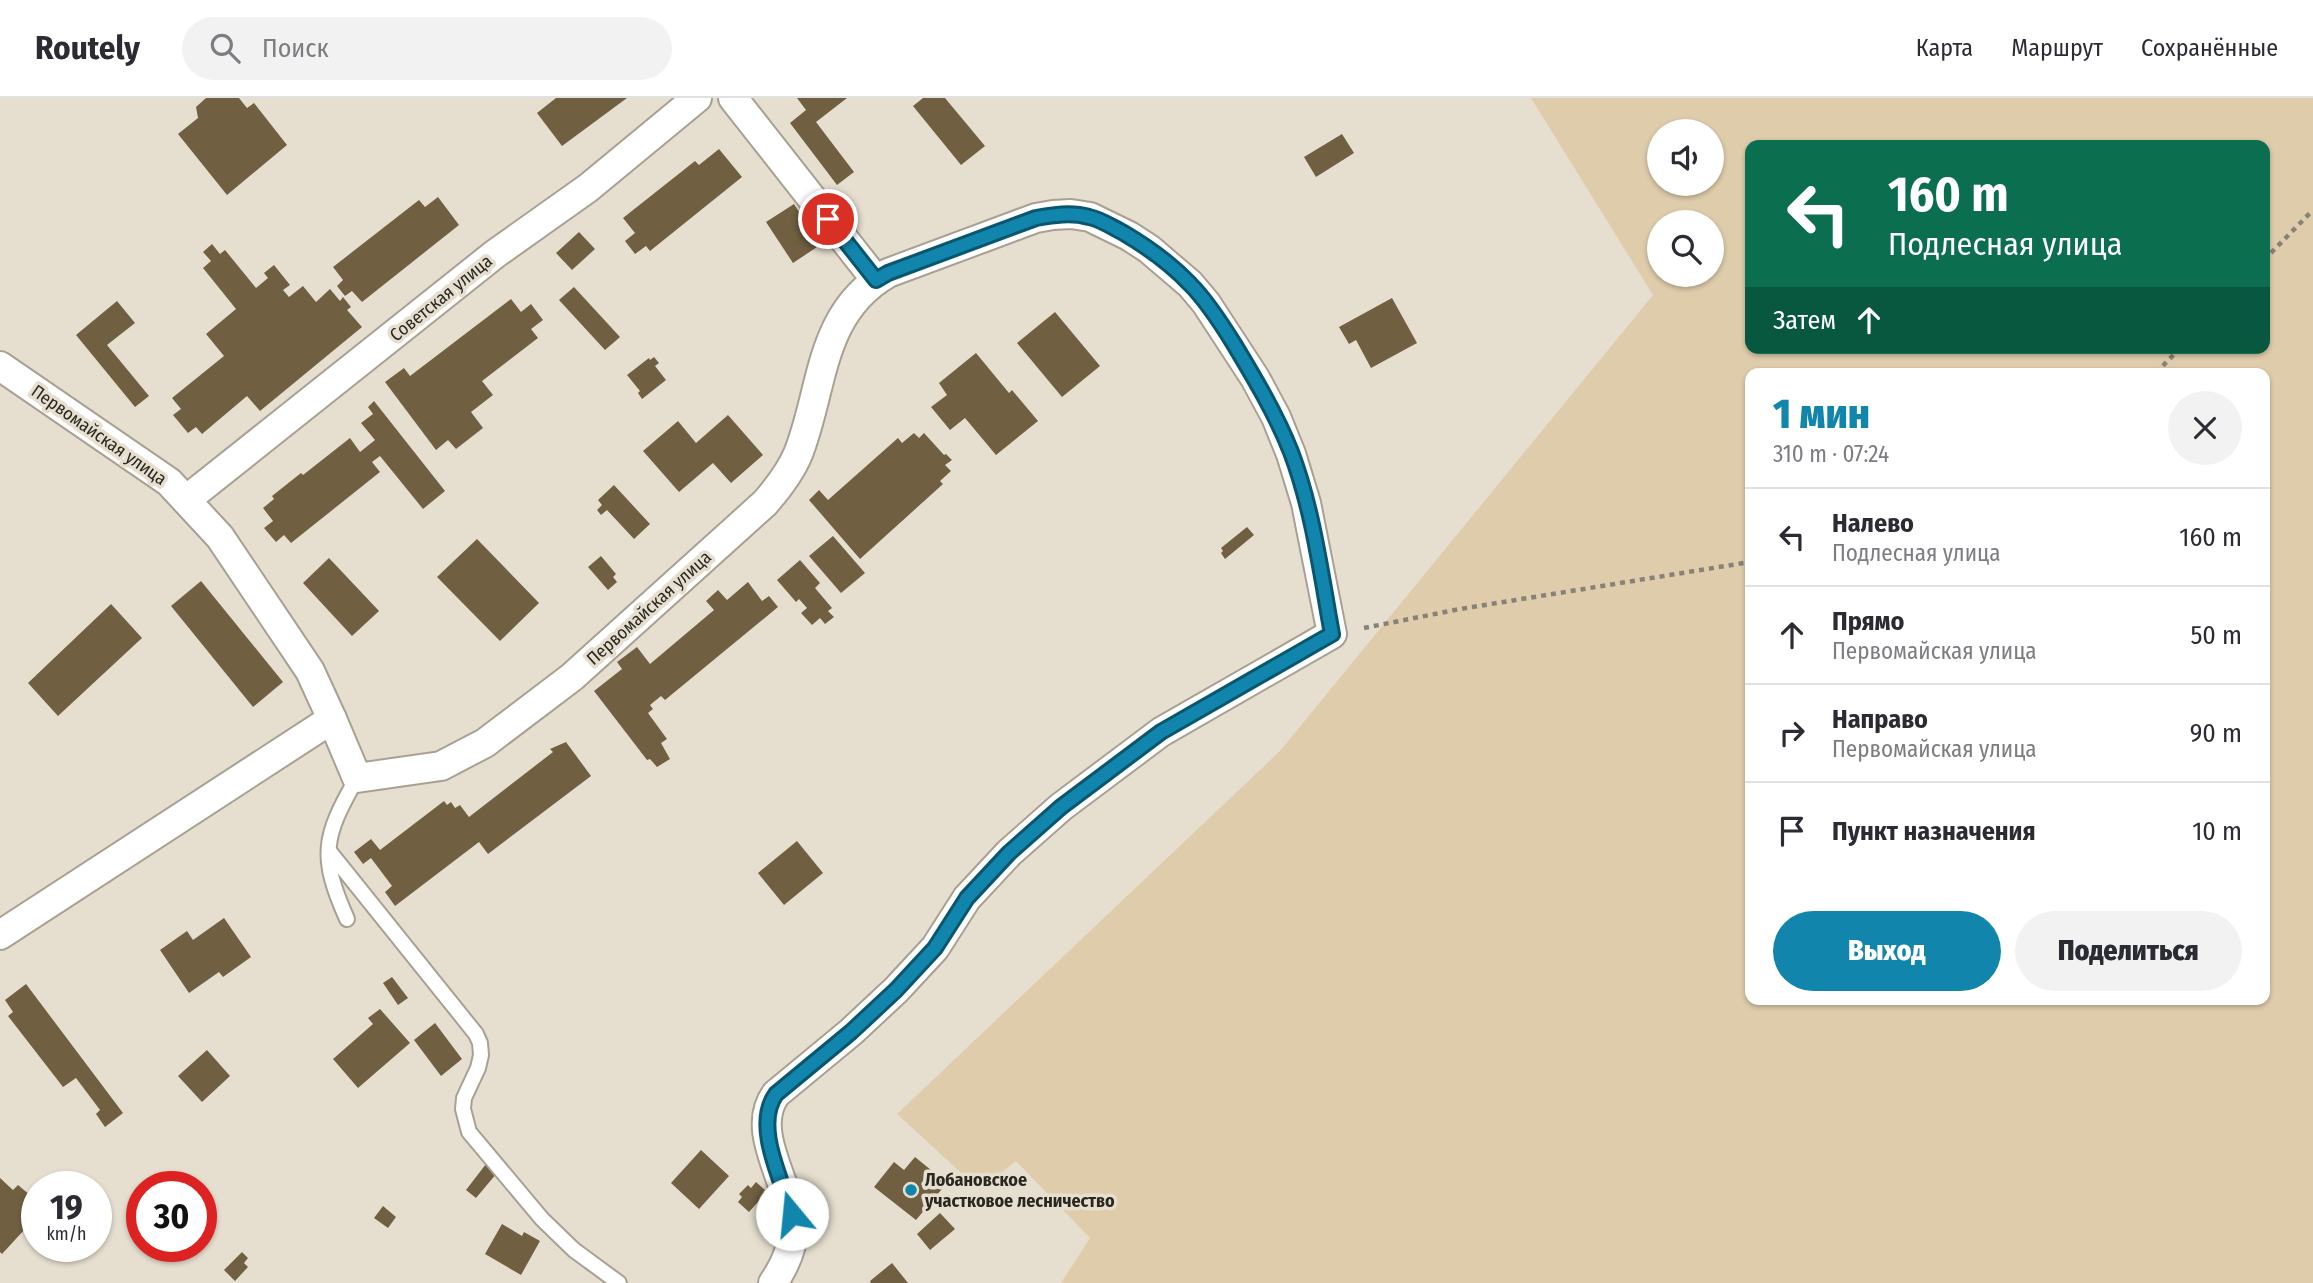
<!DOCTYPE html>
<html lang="ru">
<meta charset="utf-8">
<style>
body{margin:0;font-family:"Fira Sans Condensed",sans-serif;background:#f2f2f3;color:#2b2b33;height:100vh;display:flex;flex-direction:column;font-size:26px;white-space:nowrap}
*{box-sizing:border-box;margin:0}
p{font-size:23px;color:#7c7c81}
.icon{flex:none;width:38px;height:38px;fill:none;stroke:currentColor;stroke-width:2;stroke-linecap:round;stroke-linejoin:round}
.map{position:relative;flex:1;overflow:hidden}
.side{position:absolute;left:1745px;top:270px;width:525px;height:637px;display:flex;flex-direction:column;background:#fff;border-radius:14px;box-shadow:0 2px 5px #0004}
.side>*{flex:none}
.guide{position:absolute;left:1745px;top:42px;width:525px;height:214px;border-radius:14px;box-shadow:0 2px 5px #0004;background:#0b6e4f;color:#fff;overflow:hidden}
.tools{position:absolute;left:1647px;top:21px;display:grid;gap:14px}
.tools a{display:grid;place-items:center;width:77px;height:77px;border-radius:50%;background:#fff;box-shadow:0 2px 5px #0004;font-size:35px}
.speed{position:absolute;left:21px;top:1073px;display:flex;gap:14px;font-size:35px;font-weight:700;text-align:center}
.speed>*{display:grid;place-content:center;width:91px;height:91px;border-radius:50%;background:#fff;box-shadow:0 2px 5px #0004;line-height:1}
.speed small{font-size:18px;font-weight:400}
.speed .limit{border:10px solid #d22;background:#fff;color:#111}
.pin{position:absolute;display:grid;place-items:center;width:60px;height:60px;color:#fff;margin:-30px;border:4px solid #fff;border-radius:50%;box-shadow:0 2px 7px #0007}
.me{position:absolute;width:77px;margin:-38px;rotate:343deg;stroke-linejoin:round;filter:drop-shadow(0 0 5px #0008)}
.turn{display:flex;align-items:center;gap:24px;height:147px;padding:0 28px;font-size:32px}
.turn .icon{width:91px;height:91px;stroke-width:2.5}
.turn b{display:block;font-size:49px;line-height:60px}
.then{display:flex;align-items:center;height:66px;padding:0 28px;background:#0003;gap:14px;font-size:26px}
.round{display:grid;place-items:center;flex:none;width:74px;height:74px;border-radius:37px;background:#f2f2f3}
.headline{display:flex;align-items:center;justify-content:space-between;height:119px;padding:0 28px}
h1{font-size:42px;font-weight:800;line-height:52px;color:#1185ab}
.cta{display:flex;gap:14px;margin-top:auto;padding:14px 28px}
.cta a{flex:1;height:80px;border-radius:42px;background:#1185ab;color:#fff;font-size:28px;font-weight:800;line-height:80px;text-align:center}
.cta a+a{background:#f2f2f3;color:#2b2b33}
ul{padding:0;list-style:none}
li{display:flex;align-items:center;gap:21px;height:98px;padding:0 28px;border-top:2px solid #e1e1e2}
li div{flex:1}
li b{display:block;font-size:26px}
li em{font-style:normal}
header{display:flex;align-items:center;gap:42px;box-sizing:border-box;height:98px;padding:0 35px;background:#fff;border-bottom:2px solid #e1e1e2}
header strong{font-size:33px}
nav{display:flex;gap:38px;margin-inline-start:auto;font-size:24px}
.search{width:490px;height:63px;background:#f2f2f3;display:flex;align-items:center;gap:18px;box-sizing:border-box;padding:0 24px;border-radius:38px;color:#7c7c81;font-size:26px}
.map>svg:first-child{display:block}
.green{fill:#deccab;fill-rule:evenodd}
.building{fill:#706041}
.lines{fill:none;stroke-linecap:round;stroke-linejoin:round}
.service-casing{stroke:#a8a193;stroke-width:18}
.minor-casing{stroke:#a8a193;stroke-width:32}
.path{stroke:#878278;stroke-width:4.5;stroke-dasharray:5 5;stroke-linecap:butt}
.service{stroke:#fff;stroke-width:14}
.minor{stroke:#fff;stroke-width:28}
.route-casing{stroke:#0b566f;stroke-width:18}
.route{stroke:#1185ab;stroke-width:12}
.poi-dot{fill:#1185ab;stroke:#e6dfd0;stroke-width:2.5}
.labels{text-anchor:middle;stroke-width:7;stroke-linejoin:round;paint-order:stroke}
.street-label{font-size:18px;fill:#2a2721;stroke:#e6dfd0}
.poi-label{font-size:18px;font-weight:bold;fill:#2a2721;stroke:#e6dfd0;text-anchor:start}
</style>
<header>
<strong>Routely</strong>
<div class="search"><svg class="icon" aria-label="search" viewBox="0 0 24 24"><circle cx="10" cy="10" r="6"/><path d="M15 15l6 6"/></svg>Поиск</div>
<nav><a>Карта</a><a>Маршрут</a><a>Сохранённые</a></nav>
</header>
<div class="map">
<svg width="2313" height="1185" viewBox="0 0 2313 1185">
<rect width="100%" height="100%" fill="#e6dfd0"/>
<path class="green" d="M1531 0H2313V1185H1061L1090 1140 1016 1063 980 1092 897 1016 1280 653 1653 197ZM1659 33H1712V86H1659ZM1750 47H2264V250H1750ZM1659 124H1712V177H1659ZM1750 275H2264V901H1750Z"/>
<g class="building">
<polygon points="206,0 239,0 247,10 254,5 287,47 227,97 178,36 198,20 196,9"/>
<polygon points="556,0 627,0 562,48 537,15"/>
<polygon points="797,0 847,0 816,24 854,74 837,87 790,25 806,12"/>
<polygon points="923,0 945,0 985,48 961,67 913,8"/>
<polygon points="1342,36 1354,55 1316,79 1304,59"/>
<polygon points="719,51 742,79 650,153 646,148 635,156 625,143 635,135 623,120 695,63 699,67"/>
<polygon points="438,99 459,127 362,204 352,193 345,198 337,188 343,182 333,169 419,102 425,109"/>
<polygon points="794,106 820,147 793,165 766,124"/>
<polygon points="579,134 595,151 572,172 556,155"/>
<polygon points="212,146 220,156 225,152 256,190 268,180 264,175 274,167 290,187 283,192 289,199 303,188 316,204 330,191 340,203 343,199 351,209 347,212 362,229 260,313 247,298 202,336 196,329 188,335 173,317 181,311 172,300 224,258 206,236 236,211 203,170 211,163 203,154"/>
<polygon points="574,189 620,239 605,252 559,202"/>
<polygon points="1392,200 1417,245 1371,270 1356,242 1349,246 1339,229"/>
<polygon points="511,201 521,214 531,206 543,222 531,231 538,240 482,283 493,297 471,314 483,330 456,351 448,342 436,352 385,284 404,270 410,278"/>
<polygon points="117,203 135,225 107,247 149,298 135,309 76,237"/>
<polygon points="1055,214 1100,268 1062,299 1017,245"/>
<polygon points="976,255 1009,295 1012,292 1038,323 996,357 965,320 950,332 931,309 947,297 939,285"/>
<polygon points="654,259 659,265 655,268 666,282 642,301 638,295 640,293 627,277 649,260 650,262"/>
<polygon points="374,303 445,393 423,411 380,358 372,364 380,374 291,445 284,437 276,444 264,430 273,423 263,410 274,401 272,398 301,375 303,377 350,340 360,354 375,342 361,325 373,316 368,309"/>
<polygon points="728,317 763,357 731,385 713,365 679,394 643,353 678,323 696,345"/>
<polygon points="914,335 919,340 924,335 944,357 946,356 952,362 945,367 951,373 940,383 943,386 860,461 809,402 819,392 828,402 898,340 902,345"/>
<polygon points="614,387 650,426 634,441 607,412 601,417 597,412 602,407 598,402"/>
<polygon points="1247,429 1254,437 1225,461 1221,455 1223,453 1221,450"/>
<polygon points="833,438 865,475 841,495 809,458"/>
<polygon points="477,441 539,505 500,543 437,479"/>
<polygon points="601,458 616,476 613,479 617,484 608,492 588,469"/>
<polygon points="329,460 379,513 352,538 303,485"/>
<polygon points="800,462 820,485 815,490 832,510 828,513 834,519 825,526 820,520 812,527 801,515 807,510 799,501 796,504 777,482"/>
<polygon points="201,483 283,584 253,609 171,508"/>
<polygon points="748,484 762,503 769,498 778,509 665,602 661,598 650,607 653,611 648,615 667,641 661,645 670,661 657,669 650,661 647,662 594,593 622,571 617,564 637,549 650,566 714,512 706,503 718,492 727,502"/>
<polygon points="111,506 142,540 58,618 28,585"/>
<polygon points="566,644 591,678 488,756 479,744 395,808 385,794 392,788 371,760 363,766 354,754 371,741 380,752 444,703 447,707 451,704 455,710 460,707 469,719 553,654 550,651"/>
<polygon points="797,743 823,775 784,807 758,775"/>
<polygon points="224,820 251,859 223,879 219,874 189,895 160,852 187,833 193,842"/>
<polygon points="392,879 408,900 398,907 383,885"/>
<polygon points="26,886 123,1015 105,1029 96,1016 100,1012 76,980 63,989 8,918 13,914 5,902"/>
<polygon points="380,911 410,945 358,990 333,961 373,926 368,920"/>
<polygon points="435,925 462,961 441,978 414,942"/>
<polygon points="207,952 230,978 202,1004 178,978"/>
<polygon points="701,1052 729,1078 699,1111 671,1085"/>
<polygon points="915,1059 947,1085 916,1122 874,1089 894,1064 904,1072"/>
<polygon points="486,1066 497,1075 476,1100 466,1092"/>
<polygon points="0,1080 13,1092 18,1087 37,1103 37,1118 2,1156 0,1154"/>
<polygon points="756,1084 767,1094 749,1114 738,1104 742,1099 739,1096 748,1087 751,1090"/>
<polygon points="383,1108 396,1119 388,1130 374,1120"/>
<polygon points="940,1115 955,1131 930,1152 917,1136"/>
<polygon points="502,1126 522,1138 524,1134 540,1143 521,1177 485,1156"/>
<polygon points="242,1154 248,1160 244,1165 248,1169 235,1183 224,1172"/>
<polygon points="892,1165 908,1185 871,1185 870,1183"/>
</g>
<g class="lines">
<g class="service-casing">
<g id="service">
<polyline points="329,753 476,936 480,945 481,957 478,970 464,1000 463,1011 469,1034 542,1121 574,1152 619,1185"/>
<path d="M347 821C319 758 323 739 357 680"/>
</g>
</g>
<g class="minor-casing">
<g id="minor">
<polyline points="733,0 876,182"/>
<polyline points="0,268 169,384 220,439 310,573 332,621"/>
<polyline points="186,402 495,156 588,90 697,0"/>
<path d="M0 837 332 621 357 680 441 668 485 645 572 579 765 405C778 390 790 375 798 356 824 291 818 215 888 175L1036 120 1053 117 1071 116 1090 119 1129 138 1149 151 1190 186 1206 205 1255 280 1276 319 1291 356 1306 405 1332 536 1161 634 1061 709 1009 755 967 800 935 850 896 892 851 934 776 996C748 1034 792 1087 793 1130 793 1151 784 1169 773 1185"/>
</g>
</g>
<g class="path">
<polyline points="2264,162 2313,112"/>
<polyline points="2156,275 2180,250"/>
<polyline points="1364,530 1460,511 1750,464"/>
</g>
<use href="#service" class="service"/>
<use href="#minor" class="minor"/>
</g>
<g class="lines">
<g class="route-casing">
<path id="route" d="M792 1116C782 1082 753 1028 776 996L851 934 896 892 935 850 967 800 1009 755 1061 709 1161 634 1332 536C1321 476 1313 412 1291 354 1276 316 1255 281 1234 246 1221 225 1207 203 1190 186 1171 166 1146 148 1122 134 1112 129 1100 121 1089 119 1071 114 1053 117 1036 120L888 175 876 182 828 121"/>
</g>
<use href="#route" class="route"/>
</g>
<circle class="poi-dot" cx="911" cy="1092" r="7"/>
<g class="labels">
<g class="street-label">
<text transform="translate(441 200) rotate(-39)" y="6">Советская улица</text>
<text transform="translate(99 337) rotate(35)" y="6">Первомайская улица</text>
<text transform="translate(649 510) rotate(-42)" y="6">Первомайская улица</text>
</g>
<g class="poi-label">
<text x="925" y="1088">Лобановское<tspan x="925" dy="21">участковое лесничество</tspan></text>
</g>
</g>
</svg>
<div class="tools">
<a><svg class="icon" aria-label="sound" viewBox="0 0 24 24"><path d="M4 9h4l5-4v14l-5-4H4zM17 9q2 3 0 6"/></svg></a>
<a><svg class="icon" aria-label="search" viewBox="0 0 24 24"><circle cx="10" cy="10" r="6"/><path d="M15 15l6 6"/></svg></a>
</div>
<div class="speed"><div>19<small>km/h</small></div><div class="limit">30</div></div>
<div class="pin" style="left:828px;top:121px;background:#d93025"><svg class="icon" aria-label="arrive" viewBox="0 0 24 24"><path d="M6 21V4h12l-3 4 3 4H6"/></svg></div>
<svg class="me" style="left:792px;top:1116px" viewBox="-20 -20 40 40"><circle r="19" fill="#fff"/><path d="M0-13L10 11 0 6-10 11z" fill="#1185ab"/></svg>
<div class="guide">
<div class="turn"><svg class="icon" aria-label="left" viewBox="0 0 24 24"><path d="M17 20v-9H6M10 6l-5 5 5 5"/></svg><div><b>160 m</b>Подлесная улица</div></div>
<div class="then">Затем<svg class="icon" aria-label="ahead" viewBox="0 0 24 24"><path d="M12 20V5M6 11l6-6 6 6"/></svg></div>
</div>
<section class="side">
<div class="headline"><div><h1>1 мин</h1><p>310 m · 07:24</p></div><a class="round"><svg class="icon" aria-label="close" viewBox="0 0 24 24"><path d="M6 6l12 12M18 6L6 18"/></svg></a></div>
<ul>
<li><svg class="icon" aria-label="left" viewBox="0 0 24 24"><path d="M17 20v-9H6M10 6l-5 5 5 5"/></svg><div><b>Налево</b><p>Подлесная улица</p></div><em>160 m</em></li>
<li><svg class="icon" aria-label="ahead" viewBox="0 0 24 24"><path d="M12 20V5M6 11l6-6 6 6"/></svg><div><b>Прямо</b><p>Первомайская улица</p></div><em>50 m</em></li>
<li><svg class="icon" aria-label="right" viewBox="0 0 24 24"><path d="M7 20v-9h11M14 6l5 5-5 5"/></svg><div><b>Направо</b><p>Первомайская улица</p></div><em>90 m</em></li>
<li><svg class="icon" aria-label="arrive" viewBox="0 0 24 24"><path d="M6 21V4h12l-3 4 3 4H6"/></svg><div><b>Пункт назначения</b></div><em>10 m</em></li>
</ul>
<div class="cta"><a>Выход</a><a>Поделиться</a></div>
</section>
</div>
